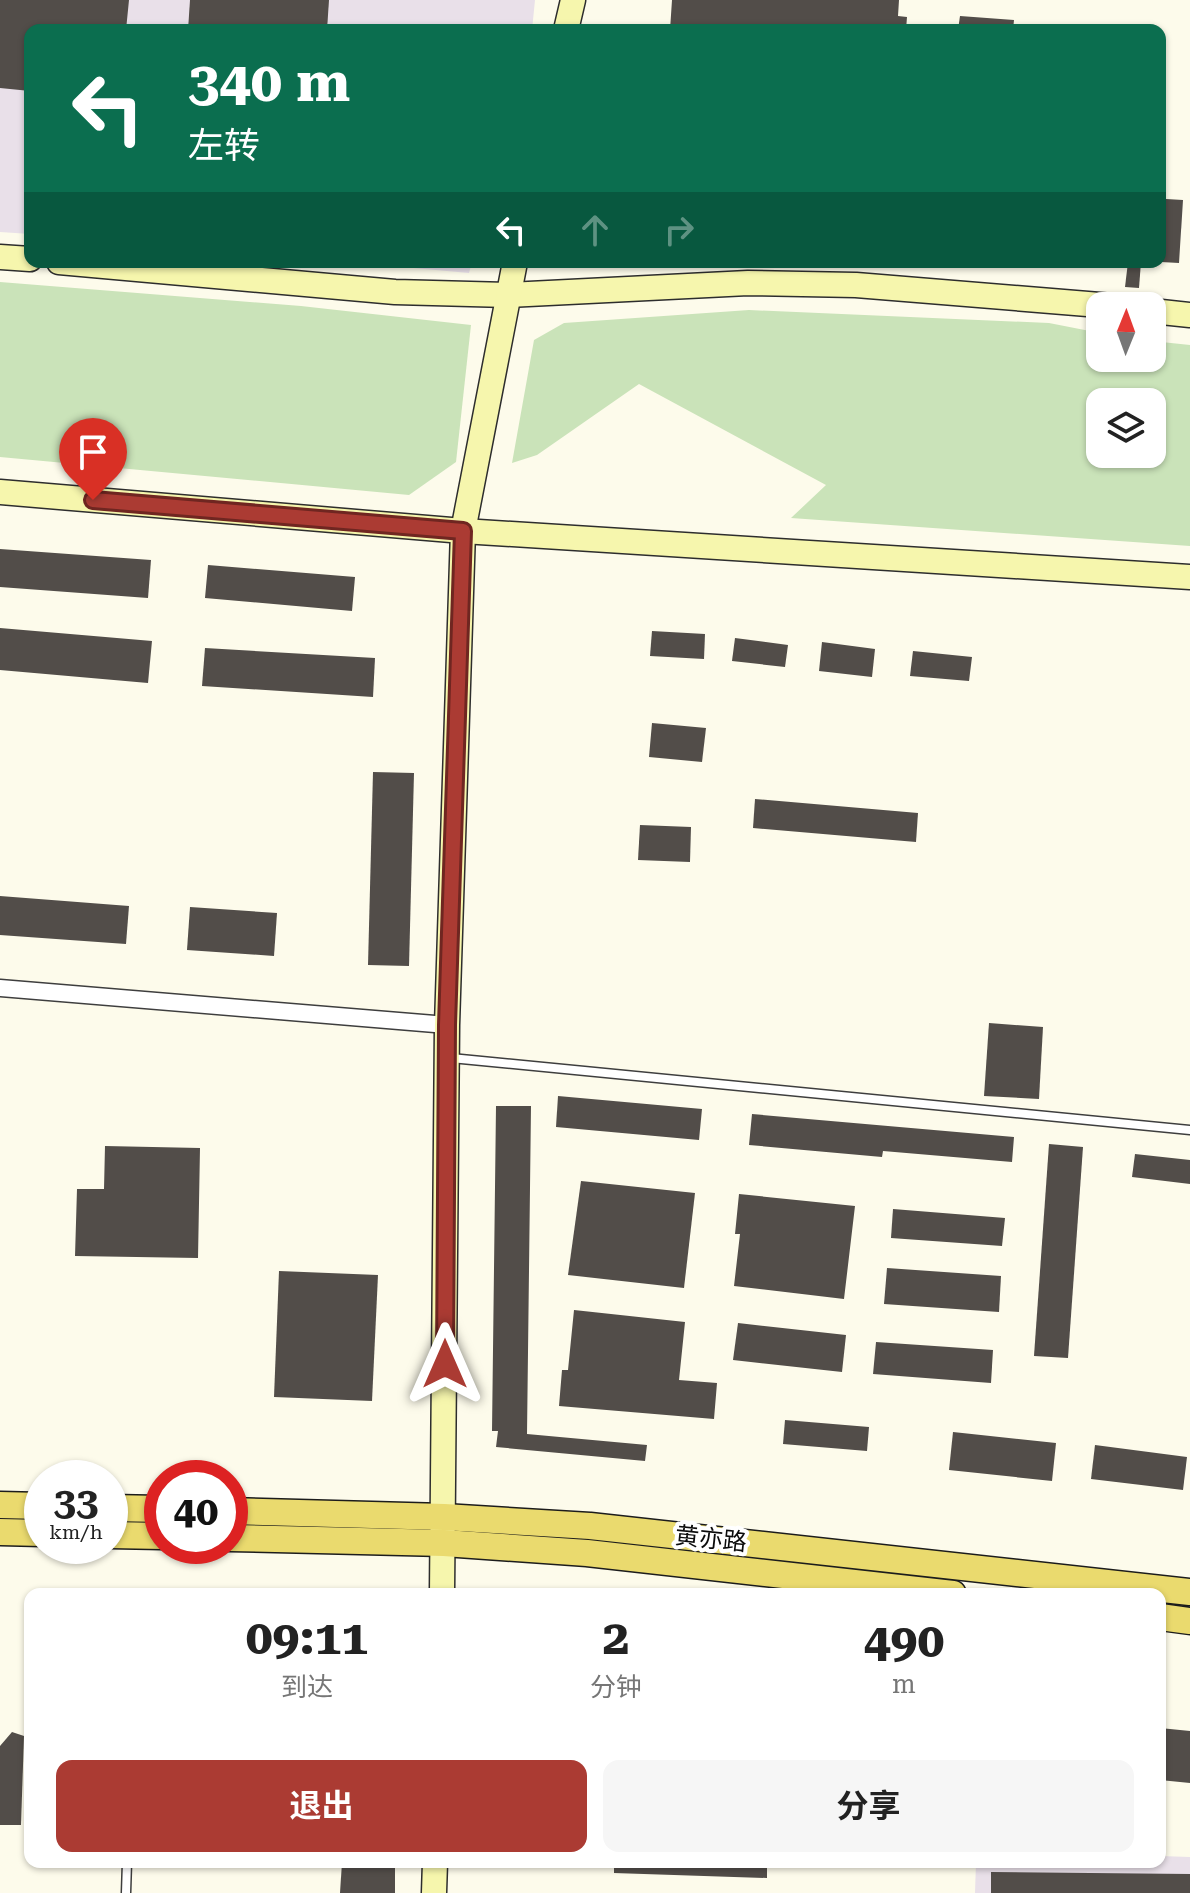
<!DOCTYPE html>
<html lang="zh">
<meta charset="utf-8">
<style>
body{margin:0;font-family:"Roboto Serif","Noto Sans SC",serif;background:#f6f6f6;color:#222;height:100vh;display:flex;flex-direction:column;font-size:30px;white-space:nowrap}
*{box-sizing:border-box;margin:0}
p{font-size:26px;color:#767676}
.icon{flex:none;width:44px;height:44px;fill:none;stroke:currentColor;stroke-width:2;stroke-linecap:round;stroke-linejoin:round}
.map{position:relative;flex:1;overflow:hidden}
.side{position:absolute;left:24px;top:1588px;width:1142px;height:280px;display:flex;flex-direction:column;background:#fff;border-radius:16px;box-shadow:0 2px 6px #0004}
.side>*{flex:none}
.banner{position:absolute;left:24px;top:24px;width:1142px;height:244px;border-radius:16px;box-shadow:0 2px 6px #0004;background:#0b6e4f;color:#fff;overflow:hidden}
.needle{width:52px;rotate:1deg}
.tools{position:absolute;left:1086px;top:292px;display:grid;gap:16px}
.tools a{display:grid;place-items:center;width:80px;height:80px;border-radius:16px;background:#fff;box-shadow:0 2px 6px #0004;font-size:40px}
.speed{position:absolute;left:24px;top:1460px;display:flex;gap:16px;font-size:40px;font-weight:700;text-align:center}
.speed>*{display:grid;place-content:center;width:104px;height:104px;border-radius:50%;background:#fff;box-shadow:0 2px 6px #0004;line-height:1}
.speed small{font-size:20px;font-weight:400}
.speed .limit{border:12px solid #d22;background:#fff;color:#111}
.pin{position:absolute;display:grid;place-items:center;width:68px;height:68px;color:#fff;margin:-82px -34px;border-radius:50% 50% 50% 0;rotate:-45deg;box-shadow:0 0 8px #0007}
.pin .icon{rotate:45deg}
.me{position:absolute;width:88px;margin:-44px;rotate:0deg;stroke-linejoin:round;filter:drop-shadow(0 0 6px #0008)}
.turn{display:flex;align-items:center;gap:28px;height:168px;padding:0 32px;font-size:36px}
.turn .icon{width:104px;height:104px;stroke-width:2.5}
.turn b{display:block;font-size:56px;line-height:68px}
.lanes{display:flex;align-items:center;height:76px;padding:0 32px;background:#0003;justify-content:center;gap:40px;direction:ltr}
.lanes .off{opacity:.35}
.eta{display:flex;justify-content:space-evenly;align-items:center;height:136px;text-align:center}
.eta b{font-size:48px;font-weight:700;line-height:56px}
.primary-button{display:flex;gap:16px;margin-top:auto;padding:16px 32px}
.primary-button a{flex:1;height:92px;border-radius:16px;background:#ab3b33;color:#fff;font-size:32px;font-weight:700;line-height:92px;text-align:center}
.primary-button a+a{background:#f6f6f6;color:#222}
.map>svg:first-child{display:block}
.industrial{fill:#e9e0e9}
.green{fill:#cae3b9;fill-rule:evenodd}
.building{fill:#524d49}
.lines{fill:none;stroke-linecap:round;stroke-linejoin:round}
.lane-casing{stroke:#3e3e3e;stroke-width:11}
.street-casing{stroke:#3e3e3e;stroke-width:19}
.secondary-casing{stroke:#2d2d2d;stroke-width:27}
.primary-casing{stroke:#1c1c1c;stroke-width:29}
.lane{stroke:#fff;stroke-width:8}
.street{stroke:#fff;stroke-width:16}
.secondary{stroke:#f6f6ad;stroke-width:24}
.primary{stroke:#eada6e;stroke-width:26}
.route-casing{stroke:#6f2621;stroke-width:20}
.route{stroke:#ab3b33;stroke-width:14}
.labels{text-anchor:middle;stroke-width:8;stroke-linejoin:round;paint-order:stroke}
.street-label{font-size:24px;fill:#0b0b0b;stroke:#fff}
</style>
<div class="map">
<svg width="1190" height="1893" viewBox="0 0 1190 1893">
<rect width="100%" height="100%" fill="#fdfbeb"/>
<g class="industrial">
<polygon points="0,0 535,0 532,30 30,30 30,234 0,232"/>
<polygon points="347,262 472,262 469,273"/>
<polygon points="1160,1856 1190,1857 1190,1893 975,1893 976,1862 1160,1862"/>
</g>
<g class="green">
<polygon points="0,282 301,306 471,325 456,462 409,495 0,457"/>
<path d="M749 310 1049 323 1100 333V358H1152V341L1190 345V546L791 518 826 485 639 384 537 455 512 463 534 340 564 323ZM1100 402H1152V454H1100Z"/>
</g>
<g class="building">
<polygon points="0,0 129,0 126,30 30,30 30,91 0,88"/>
<polygon points="190,0 329,0 327,30 188,30"/>
<polygon points="672,0 899,0 898,16 907,17 906,30 670,30"/>
<polygon points="960,16 1014,20 1013,30 958,30"/>
<polygon points="1166,199 1183,200 1179,263 1161,262"/>
<polygon points="1128,262 1141,262 1139,288 1125,287"/>
<polygon points="0,549 151,560 148,598 0,587"/>
<polygon points="208,565 355,577 352,611 205,598"/>
<polygon points="0,628 152,641 148,683 0,670"/>
<polygon points="652,631 705,634 704,659 650,656"/>
<polygon points="735,638 788,645 785,667 732,661"/>
<polygon points="822,642 875,649 872,677 819,671"/>
<polygon points="205,648 375,658 373,697 202,686"/>
<polygon points="913,651 972,657 969,681 910,676"/>
<polygon points="652,723 706,728 702,762 649,757"/>
<polygon points="373,772 414,773 409,966 368,965"/>
<polygon points="755,799 918,813 916,842 753,828"/>
<polygon points="640,825 691,827 690,862 638,860"/>
<polygon points="0,896 129,906 126,944 0,935"/>
<polygon points="190,907 277,913 274,956 187,950"/>
<polygon points="989,1023 1043,1027 1039,1099 984,1096"/>
<polygon points="558,1096 702,1109 699,1140 556,1127"/>
<polygon points="496,1106 531,1106 527,1434 647,1445 645,1461 496,1447 498,1431 492,1431"/>
<polygon points="752,1114 1014,1137 1012,1162 883,1151 882,1157 749,1145"/>
<polygon points="1049,1144 1083,1147 1068,1358 1034,1356"/>
<polygon points="105,1146 200,1148 198,1258 75,1256 77,1189 104,1189"/>
<polygon points="1135,1154 1190,1160 1190,1184 1132,1177"/>
<polygon points="581,1181 695,1193 684,1288 568,1275"/>
<polygon points="739,1194 855,1206 844,1299 734,1286 740,1234 735,1234"/>
<polygon points="893,1209 1005,1218 1002,1246 891,1238"/>
<polygon points="887,1268 1001,1276 999,1312 884,1304"/>
<polygon points="279,1271 378,1275 372,1401 274,1397"/>
<polygon points="574,1310 685,1322 679,1380 717,1383 714,1419 559,1406 562,1370 568,1370"/>
<polygon points="738,1323 846,1335 842,1372 733,1360"/>
<polygon points="876,1342 993,1350 991,1383 873,1374"/>
<polygon points="785,1420 869,1427 867,1451 783,1444"/>
<polygon points="953,1432 1056,1443 1052,1481 949,1470"/>
<polygon points="1095,1445 1187,1457 1183,1490 1091,1479"/>
<polygon points="1160,1728 1190,1731 1190,1783 1160,1780"/>
<polygon points="12,1732 24,1736 21,1825 0,1825 0,1746"/>
<polygon points="342,1862 395,1862 395,1893 340,1893"/>
<polygon points="614,1862 767,1862 767,1878 614,1873"/>
<polygon points="991,1872 1190,1874 1190,1893 991,1893"/>
</g>
<g class="lines">
<g class="lane-casing">
<g id="lane">
<polyline points="451,1058 1190,1130"/>
<polyline points="126,1893 127,1862"/>
</g>
</g>
<g class="street-casing">
<polyline id="street" points="0,988 447,1025"/>
</g>
<g class="secondary-casing">
<g id="secondary">
<polyline points="566,30 573,0"/>
<polyline points="0,257 30,259"/>
<polyline points="59,262 395,292 508,295 748,283 856,285 1112,306"/>
<polyline points="1152,311 1190,315"/>
<polyline points="0,492 463,531 1190,577"/>
<polyline points="442,1594 447,1025 463,531 515,262"/>
<polyline points="434,1893 435,1862"/>
</g>
</g>
<g class="primary-casing">
<g id="primary">
<polyline points="0,1505 42,1506"/>
<polyline points="110,1508 162,1509"/>
<polyline points="230,1511 444,1517 590,1526 1190,1592"/>
<polyline points="0,1532 42,1533"/>
<polyline points="110,1535 162,1536"/>
<polyline points="230,1538 444,1543 587,1553 953,1594"/>
<polyline points="1160,1617 1190,1621"/>
</g>
</g>
<use href="#lane" class="lane"/>
<use href="#street" class="street"/>
<use href="#secondary" class="secondary"/>
<use href="#primary" class="primary"/>
</g>
<g class="lines">
<g class="route-casing">
<polyline id="route" points="93,500 463,531 447,1025 445,1364"/>
</g>
<use href="#route" class="route"/>
</g>
<g class="labels">
<g class="street-label">
<text transform="translate(711 1539) rotate(6)" y="8">黄亦路</text>
</g>
</g>
</svg>
<div class="tools">
<a><svg class="needle" viewBox="-14 -14 28 28"><path d="M0-13l5 13h-10z" fill="#e53935"/><path d="M0 13l5-13h-10z" fill="#767676"/></svg></a>
<a><svg class="icon" aria-label="layers" viewBox="0 0 24 24"><path d="M12 4l9 5-9 5-9-5zM3 14l9 5 9-5"/></svg></a>
</div>
<div class="speed"><div>33<small>km/h</small></div><div class="limit">40</div></div>
<div class="pin" style="left:93px;top:500px;background:#d93025"><svg class="icon" aria-label="arrive" viewBox="0 0 24 24"><path d="M6 21V4h12l-3 4 3 4H6"/></svg></div>
<svg class="me" style="left:445px;top:1364px" viewBox="-20 -20 40 40"><path d="M0-17L14 15 0 8-14 15z" fill="#ab3b33" stroke="#fff" stroke-width="4"/></svg>
<div class="banner">
<div class="turn"><svg class="icon" aria-label="left" viewBox="0 0 24 24"><path d="M17 20v-9H6M10 6l-5 5 5 5"/></svg><div><b>340 m</b>左转</div></div>
<div class="lanes"><svg class="icon" aria-label="left" viewBox="0 0 24 24"><path d="M17 20v-9H6M10 6l-5 5 5 5"/></svg><svg class="icon off" aria-label="ahead" viewBox="0 0 24 24"><path d="M12 20V5M6 11l6-6 6 6"/></svg><svg class="icon off" aria-label="right" viewBox="0 0 24 24"><path d="M7 20v-9h11M14 6l5 5-5 5"/></svg></div>
</div>
<section class="side">
<div class="eta">
<div><b>09:11</b><p>到达</p></div>
<div><b>2</b><p>分钟</p></div>
<div><b>490</b><p>m</p></div>
</div>
<div class="primary-button"><a>退出</a><a>分享</a></div>
</section>
</div>
